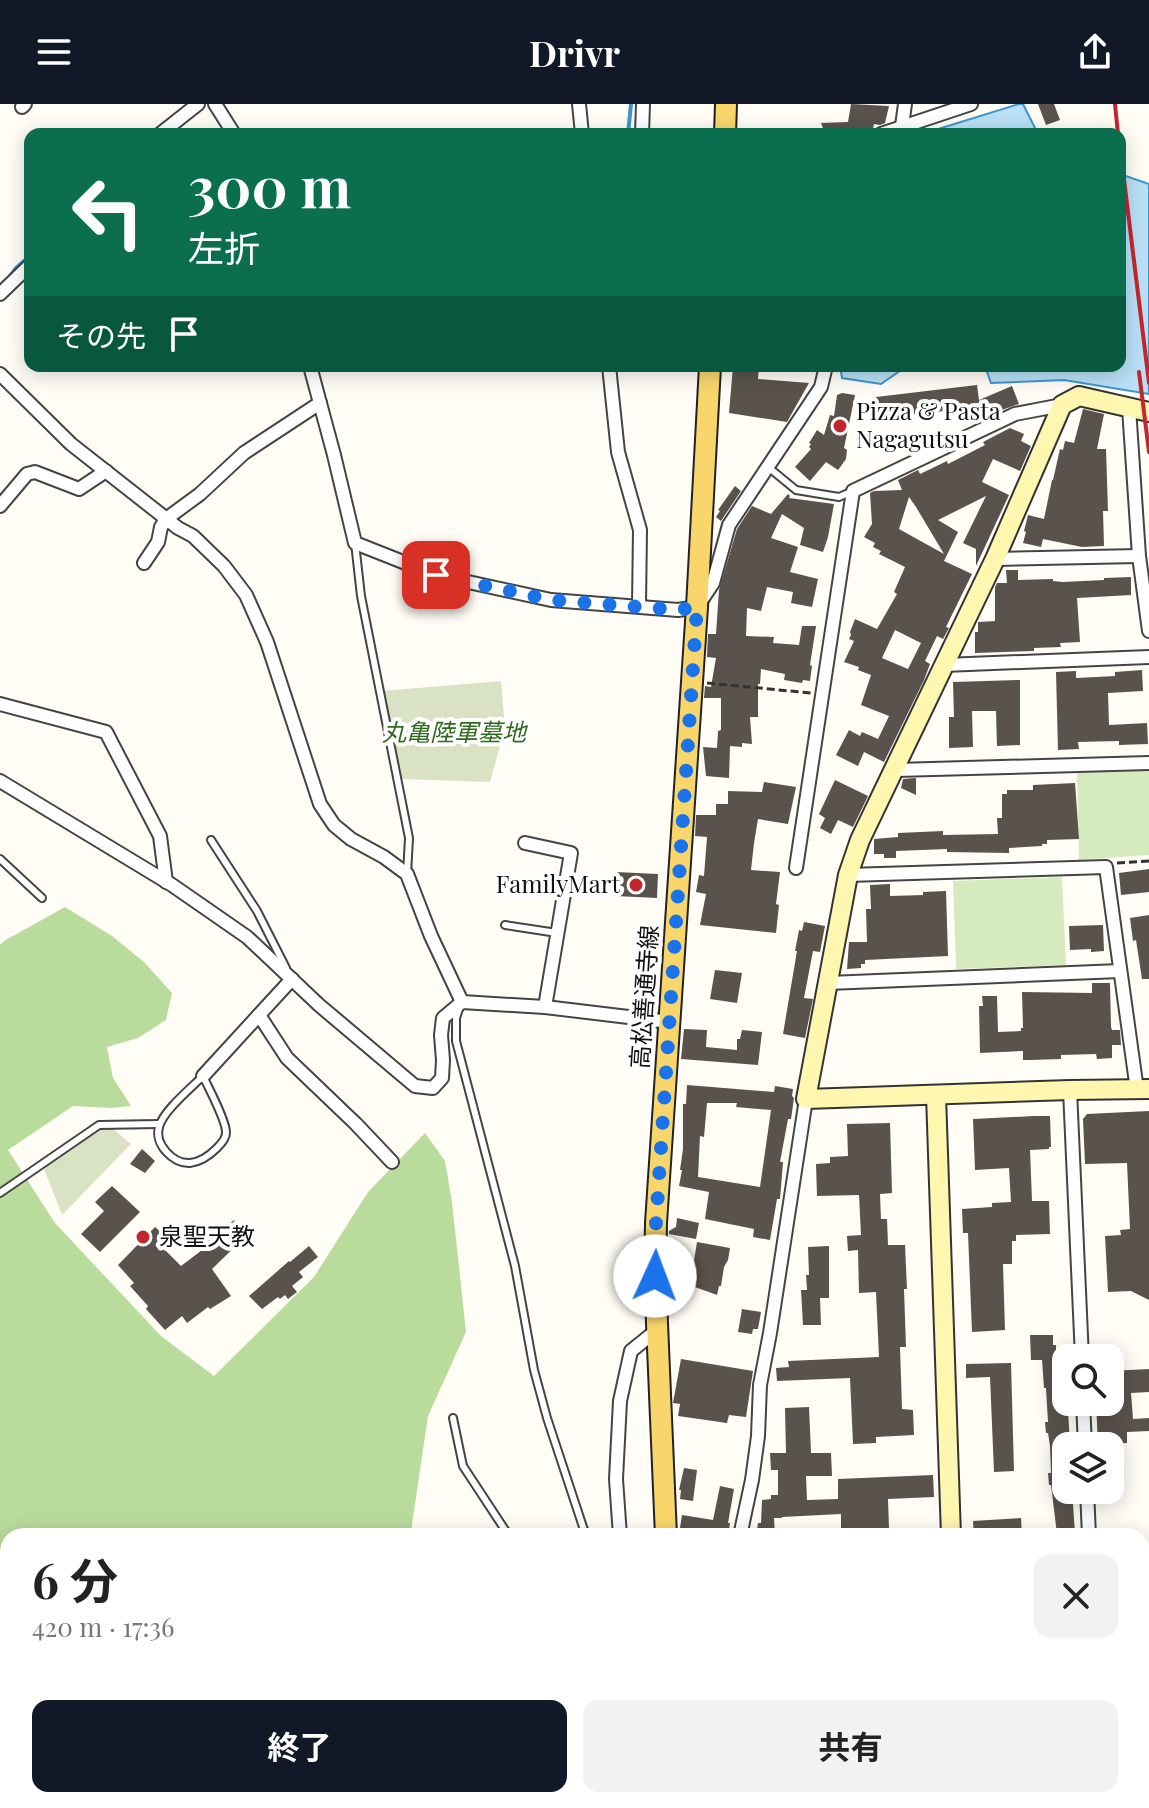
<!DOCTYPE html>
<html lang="ja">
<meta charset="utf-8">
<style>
body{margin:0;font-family:"Playfair Display","Noto Sans JP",serif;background:#f2f2f2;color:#222;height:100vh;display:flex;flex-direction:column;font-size:30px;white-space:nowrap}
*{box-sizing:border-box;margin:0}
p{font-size:26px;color:#767676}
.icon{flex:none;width:44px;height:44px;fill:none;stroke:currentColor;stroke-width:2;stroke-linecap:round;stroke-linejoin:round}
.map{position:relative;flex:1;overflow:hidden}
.side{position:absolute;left:0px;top:1424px;width:1150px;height:280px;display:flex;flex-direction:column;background:#fff;border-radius:24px 24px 0 0;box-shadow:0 4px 20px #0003}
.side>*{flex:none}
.banner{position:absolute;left:24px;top:24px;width:1102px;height:244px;border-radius:16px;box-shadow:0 4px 20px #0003;background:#0b6e4f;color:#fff;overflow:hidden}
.fabs{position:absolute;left:1052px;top:1240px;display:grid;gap:16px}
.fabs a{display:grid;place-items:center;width:72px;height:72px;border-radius:16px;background:#fff;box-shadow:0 4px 20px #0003;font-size:40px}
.pin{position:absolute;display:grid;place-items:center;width:68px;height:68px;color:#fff;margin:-34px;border-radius:16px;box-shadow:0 4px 12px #0006}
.me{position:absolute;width:88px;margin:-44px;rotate:2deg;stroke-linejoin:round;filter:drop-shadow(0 0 6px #0008)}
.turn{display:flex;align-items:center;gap:28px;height:168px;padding:0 32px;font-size:36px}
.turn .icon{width:104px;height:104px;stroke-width:2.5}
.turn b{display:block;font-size:56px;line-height:68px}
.then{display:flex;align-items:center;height:76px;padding:0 32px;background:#0003;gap:16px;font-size:30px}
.round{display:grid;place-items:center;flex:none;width:84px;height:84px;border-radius:16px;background:#f2f2f2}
.overview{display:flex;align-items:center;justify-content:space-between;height:136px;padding:0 32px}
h1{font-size:48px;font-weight:700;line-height:60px}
.action{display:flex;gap:16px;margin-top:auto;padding:16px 32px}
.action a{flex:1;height:92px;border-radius:16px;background:#111827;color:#fff;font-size:32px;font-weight:700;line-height:92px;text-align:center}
.action a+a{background:#f2f2f2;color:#222}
header{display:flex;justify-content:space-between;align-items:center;height:104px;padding:0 32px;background:#111827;color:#fff;font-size:36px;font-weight:700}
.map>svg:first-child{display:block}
.green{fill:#d5ebbd}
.forest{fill:#b9dc9c}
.cemetery{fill:#d9e3c4}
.water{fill:#b9e0f7;stroke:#3f96cf;stroke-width:2}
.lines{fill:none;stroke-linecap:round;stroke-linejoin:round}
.stream{stroke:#3f96cf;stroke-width:4}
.building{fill:#5a524d;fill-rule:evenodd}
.lane-casing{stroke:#444;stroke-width:10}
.street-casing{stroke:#444;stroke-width:16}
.secondary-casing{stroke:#333;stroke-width:22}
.primary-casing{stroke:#222;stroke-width:24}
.path{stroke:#333;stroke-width:3;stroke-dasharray:8 4;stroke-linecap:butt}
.lane{stroke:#fff;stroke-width:6}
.street{stroke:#fff;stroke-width:12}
.secondary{stroke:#fff6b0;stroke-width:18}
.primary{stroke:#f9d66b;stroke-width:20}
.rail{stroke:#c4262e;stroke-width:4}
.route{stroke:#1a73e8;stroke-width:14;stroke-dasharray:0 25.2}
.poi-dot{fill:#c4262e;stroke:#fff;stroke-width:3}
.labels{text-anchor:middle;stroke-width:8;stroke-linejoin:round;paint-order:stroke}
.poi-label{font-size:24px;fill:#111;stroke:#fff;text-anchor:start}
.park-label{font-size:24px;font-style:italic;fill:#2f6b1f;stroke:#fff}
.street-label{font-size:24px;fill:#111;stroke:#fff}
</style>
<header><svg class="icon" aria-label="menu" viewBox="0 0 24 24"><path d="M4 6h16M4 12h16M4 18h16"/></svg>Drivr<svg class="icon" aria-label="share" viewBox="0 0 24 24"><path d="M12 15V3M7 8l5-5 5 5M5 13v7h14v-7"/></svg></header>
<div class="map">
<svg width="1149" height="1704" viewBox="0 0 1149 1704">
<rect width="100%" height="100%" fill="#fffdf5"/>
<g class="green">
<polygon points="1149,666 1149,751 1079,756 1077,668"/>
<polygon points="1062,773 1066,861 956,865 953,777"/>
</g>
<g class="forest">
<polygon points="65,803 112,832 144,858 172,889 166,916 138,934 107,943 113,974 131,1002 112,1004 73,1002 8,1046 55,1119 161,1232 214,1272 314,1173 368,1088 425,1029 445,1057 452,1098 466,1228 428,1312 412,1420 412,1432 8,1432 8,1696 263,1696 263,1704 0,1704 0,841 4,837"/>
<polygon points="516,1696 614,1696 613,1704 519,1704"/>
</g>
<g class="cemetery">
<polygon points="501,577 505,624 490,678 401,675 382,587"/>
<polygon points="99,1024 112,1024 131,1040 62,1111 44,1065"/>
</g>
<g class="water">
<polygon points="1019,0 1023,0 1038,30 922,30"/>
<polygon points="1120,70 1149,80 1149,290 1064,276 991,279 985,262 1120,262"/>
<polygon points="840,262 864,262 879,265 880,262 907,262 881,280 842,274"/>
</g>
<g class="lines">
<g class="stream">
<polyline points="628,30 631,0"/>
<polyline points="9,174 16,164 30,152"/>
</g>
</g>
<g class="building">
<polygon points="851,0 889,2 885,19 880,21 874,20 873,24 859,30 825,30 821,19 848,18"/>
<polygon points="1038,0 1054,0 1060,16 1046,21"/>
<polygon points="733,262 759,262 758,275 809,279 787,318 729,309"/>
<polygon points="977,281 979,296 1012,282 1019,300 1002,306 1000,301 878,314 876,293"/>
<polygon points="842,289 855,291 844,344 847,346 846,355 838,366 826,358 810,377 795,363 811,345 809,343 811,340 809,339 817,326 824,331 830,311 834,312 837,291"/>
<polygon points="1083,305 1104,310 1097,345 1106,345 1108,407 1103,407 1104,442 1082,443 1043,435 1041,443 1023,439 1026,428 1024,427 1028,411 1044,415 1052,376 1053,376 1060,345 1063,346 1065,337 1074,339"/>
<path d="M1010 324 1024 330 1021 337 1031 342 1020 367 993 355 982 378 1009 391 976 462V445L963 439 986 392 938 416 958 428 944 457 972 470 946 523 949 524 943 535 937 532 925 557 930 560 924 576 884 658 864 648 858 662 836 651 849 626 860 632 862 628 878 635 889 612 861 601 871 571 858 566 859 563 844 558 854 537 849 535 851 531 850 528 855 515 877 525 897 490 894 488 905 463 879 450 881 447 873 443 875 439 864 433 872 420 870 389 874 387 902 386 898 376 918 366 920 370 947 357 948 360 985 341 983 338ZM909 393 916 403 944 450 899 425ZM895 526 921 539 908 565 882 554Z"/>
<polygon points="735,382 741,387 721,417 716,413 720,407 718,406"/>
<polygon points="788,390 790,392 789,394 834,400 828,433 823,448 800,441 804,424 782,410 771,434 798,443 790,468 818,475 812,503 791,499 793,488 767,483 761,507 747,504 746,532 774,533 773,539 799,541 802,522 816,522 810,561 812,562 810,577 803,576 802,579 784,576 785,570 761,565 760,580 758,580 758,613 750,613 752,640 742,639 742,643 730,642 729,674 706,672 703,643 717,644 718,627 721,626 721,594 704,594 705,582 711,583 716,554 707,553 708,530 716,530 719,486 737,425 752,402 771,410"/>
<polygon points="1006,466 1018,466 1018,476 1053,475 1053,477 1063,478 1104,476 1104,474 1131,473 1131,491 1077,494 1080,538 1060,539 1061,543 1034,544 1034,547 975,549 975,528 978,528 978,518 995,517 995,483 997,479 1007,479"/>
<polygon points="1142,566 1143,587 1108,589 1109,621 1147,619 1148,640 1119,641 1119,637 1078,638 1079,645 1058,646 1056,568 1076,567 1076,574 1115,572 1115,568"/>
<polygon points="1020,576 1020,641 997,642 996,607 972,607 973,643 949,644 949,613 954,613 953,578"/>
<polygon points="916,674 916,691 901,684 903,675"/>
<polygon points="835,676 868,692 853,723 838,716 831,730 820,724 825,714 819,710"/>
<polygon points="764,678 796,683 788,720 758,715 754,739 751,766 780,768 776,800 779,801 776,829 700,821 706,790 696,788 699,771 704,772 707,733 695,732 696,711 716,711 716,700 728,700 728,687 762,688"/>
<polygon points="1075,679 1079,735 1047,736 1047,740 1042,740 1042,742 1009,744 1009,749 947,748 947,745 896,747 896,754 884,754 884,750 874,750 874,735 898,733 898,729 943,727 943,731 998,730 997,714 1002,714 1002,690 1007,690 1007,686 1033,686 1033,681"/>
<polygon points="1149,765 1149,788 1121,791 1119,769"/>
<polygon points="616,768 658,770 657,794 615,792"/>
<polygon points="890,780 890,792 923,791 923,788 946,787 948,852 865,856 865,860 861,860 861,864 847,865 849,838 867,838 866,805 871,805 870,781"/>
<polygon points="1149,811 1149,875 1142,875 1136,836 1133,837 1130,814"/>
<polygon points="804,818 825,822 820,848 813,847 804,894 813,895 805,934 783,930 797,847 795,847 799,826 802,827"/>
<polygon points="1103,821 1104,847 1091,848 1091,845 1070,846 1069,822"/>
<polygon points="715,866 742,869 737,899 710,895"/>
<polygon points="1092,879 1110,879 1111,923 1112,926 1120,926 1121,941 1112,941 1112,954 1097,955 1096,950 1061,951 1061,955 1030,956 1023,956 1023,947 980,949 979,902 983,902 982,892 997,892 998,928 1021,927 1021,924 1023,924 1022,888 1092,889"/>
<polygon points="684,925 707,926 706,943 737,946 737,935 740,935 742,926 762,928 758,961 681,955"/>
<path d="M687 981 774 988 775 982 793 985 792 992 794 994 791 1015H788L780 1058H783L780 1095H777L770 1136 753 1133 754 1125 705 1115 709 1088 679 1082 682 1066H680L683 1045V1000H686ZM707 999H737L736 1003 771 1006 760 1083 698 1073 700 1032 704 1033Z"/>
<polygon points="1149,1007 1149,1196 1131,1187 1108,1188 1105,1132 1121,1131 1120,1126 1130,1125 1127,1059 1085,1060 1083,1015 1087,1010"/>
<polygon points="1034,1012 1050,1012 1051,1043 1049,1043 1049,1045 1030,1046 1032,1097 1049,1097 1050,1130 1016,1131 1016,1137 1012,1137 1012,1160 1003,1160 1005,1226 972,1228 968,1129 963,1129 962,1105 992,1103 992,1099 1011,1098 1009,1064 975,1066 973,1015"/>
<polygon points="890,1019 892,1089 880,1090 881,1115 887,1115 888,1141 905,1141 907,1185 904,1185 906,1243 900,1243 902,1305 913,1306 914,1331 876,1333 876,1339 853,1340 850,1274 777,1277 776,1264 789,1263 788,1257 879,1253 876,1188 859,1189 858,1146 848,1147 847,1132 861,1131 859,1091 817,1092 816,1060 830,1059 830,1053 848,1052 847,1020"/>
<polygon points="142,1045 155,1057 145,1069 130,1060"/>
<polygon points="112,1082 140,1108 100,1148 81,1130 104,1107 95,1098"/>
<polygon points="677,1114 699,1119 696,1135 669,1130 669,1127 676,1123"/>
<polygon points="234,1116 247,1131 212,1165 231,1192 210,1205 208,1203 187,1219 182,1212 165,1226 146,1205 148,1202 130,1182 134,1179 118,1161 155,1123 164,1131 160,1135 163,1138 160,1141 181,1162 206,1143 204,1141 216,1130 217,1131"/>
<polygon points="697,1138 730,1144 728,1156 724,1163 721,1182 719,1182 717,1191 681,1178 680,1181 670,1176 669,1161 693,1163"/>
<polygon points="309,1142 318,1153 299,1168 303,1173 292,1182 297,1188 288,1195 285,1191 280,1195 278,1193 262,1205 249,1192 289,1157 290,1158"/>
<polygon points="829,1142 829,1194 820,1194 821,1221 803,1221 801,1186 807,1186 806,1171 809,1171 808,1143"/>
<polygon points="742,1205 761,1208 758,1225 753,1225 752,1230 738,1228"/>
<polygon points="1030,1231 1053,1231 1053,1241 1056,1241 1056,1261 1066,1261 1066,1306 1068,1306 1070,1341 1066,1341 1066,1386 1072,1386 1075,1429 1057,1430 1051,1381 1049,1381 1048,1369 1051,1369 1050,1342 1048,1329 1046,1329 1045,1318 1048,1318 1046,1284 1044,1284 1042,1256 1031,1256"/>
<polygon points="681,1255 753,1267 746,1313 729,1311 727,1319 678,1312 680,1300 673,1299"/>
<polygon points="1011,1259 1014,1367 994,1368 990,1273 966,1274 966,1260"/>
<polygon points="1149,1265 1149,1288 1131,1289 1133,1315 1149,1314 1149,1327 1127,1328 1127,1339 1098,1341 1096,1298 1110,1298 1110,1267"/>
<polygon points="809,1303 811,1349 831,1349 832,1372 806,1372 807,1396 838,1395 838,1375 933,1371 934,1393 888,1395 889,1424 841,1427 841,1410 782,1413 782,1414 774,1414 775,1432 756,1432 758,1419 761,1419 762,1396 771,1395 771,1391 778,1391 778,1366 771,1366 770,1349 786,1349 785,1304"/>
<polygon points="684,1364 697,1366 693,1397 680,1395 681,1386 679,1386"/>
<polygon points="720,1382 734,1385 728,1419 730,1419 728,1432 708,1432 709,1428 680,1424 682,1411 713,1416"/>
<polygon points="1021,1414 1022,1432 974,1432 973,1417"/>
</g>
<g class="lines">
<g class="lane-casing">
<g id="lane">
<polyline points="768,363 796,386 839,393 853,387"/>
<polyline points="355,439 361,492 409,734 407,770"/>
<polyline points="211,736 257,807 286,864"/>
<polyline points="0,755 42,794"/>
<polyline points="505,821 557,829"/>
<path d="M459 905 456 914V937L515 1162 534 1266 547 1314 584 1426C592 1435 608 1429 620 1428"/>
<path d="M203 972C208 983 227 1018 226 1029 226 1034 221 1040 217 1044 210 1051 200 1058 190 1059 173 1060 154 1040 159 1023 163 1007 191 984 203 972Z"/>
<polyline points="0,1089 99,1021 159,1020"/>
<polyline points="453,1314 463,1362 509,1432"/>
</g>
</g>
<g class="street-casing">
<g id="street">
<polyline points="215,0 234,30"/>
<polyline points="579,0 582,30"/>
<polyline points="22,3 25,0"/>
<polyline points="902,22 905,0"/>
<polyline points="160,30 198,0"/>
<polyline points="642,30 643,0"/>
<polyline points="881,30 971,0"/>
<polyline points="0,190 30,161"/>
<polyline points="310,262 334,351 355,439 436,471 551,496 678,506 697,503 713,479 729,421 821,283 826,262"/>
<polyline points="609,262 618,348 640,426 639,501"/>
<polyline points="0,270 71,340 178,424 193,432 224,462 246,491 267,538 320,700 334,721 351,735 384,753 407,770 431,832 462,898"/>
<polyline points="1129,304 1139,452 1149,527"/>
<polyline points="0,402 27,370 35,368 79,385 106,367"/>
<polyline points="995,455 1139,452"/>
<polyline points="144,459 158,438 161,423 166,415 200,390 244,349 320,299"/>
<polyline points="944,561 1149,553"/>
<polyline points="0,600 106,628 160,732 166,778"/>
<polyline points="896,666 1149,659"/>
<polyline points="0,677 172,781 247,833 319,901 415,982 433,984 442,974 443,956 441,931 443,914 462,898 545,903 670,918"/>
<polyline points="525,739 571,749 545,903"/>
<polyline points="796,764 853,387 1015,310 1062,301"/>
<polyline points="848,771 1106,763 1137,986"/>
<polyline points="828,879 1120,867"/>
<polyline points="259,911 287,954 356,1020 392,1058"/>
<polyline points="203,972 292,875"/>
<polyline points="1070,986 1082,1254"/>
<polyline points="1083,1298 1085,1342"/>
<polyline points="1087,1386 1089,1432"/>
<polyline points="620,1432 616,1375 620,1297 631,1247 657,1226"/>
<polyline points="740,1432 752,1376 758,1332 760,1281 770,1229 806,995"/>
<polyline points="1142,1453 1149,1452"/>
</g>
</g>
<g class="secondary-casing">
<g id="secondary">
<polyline points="1149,308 1079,292 1062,301 995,455 860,736 848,771 806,995 1070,986 1149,985"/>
<polyline points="936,991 951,1432"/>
<polyline points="1142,1609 1149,1609"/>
<polyline points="962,1696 962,1704"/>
<polyline points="1110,1696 1111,1704"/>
<polyline points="1131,1696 1131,1704"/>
</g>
</g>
<g class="primary-casing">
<g id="primary">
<polyline points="725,30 726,0"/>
<polyline points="666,1432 655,1172 656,1119 697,503 710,262"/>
<polyline points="647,1704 648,1696"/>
</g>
</g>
<g class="path">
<polyline points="707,579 811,589"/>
<polyline points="1117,759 1149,757"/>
</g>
<use href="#lane" class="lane"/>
<use href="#street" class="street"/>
<use href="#secondary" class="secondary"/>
<use href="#primary" class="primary"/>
<g class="rail">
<polyline points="1115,0 1118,30"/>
<polyline points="1120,43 1149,279"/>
<polyline points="1139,268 1149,348"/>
</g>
</g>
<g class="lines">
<polyline class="route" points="436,471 551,496 678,506 697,503 656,1119 655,1172"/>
</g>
<g class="poi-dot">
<circle cx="840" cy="322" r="8"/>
<circle cx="636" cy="781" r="8"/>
<circle cx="143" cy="1133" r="8"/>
</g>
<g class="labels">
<g class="poi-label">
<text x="856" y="316">Pizza &amp; Pasta<tspan x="856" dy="28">Nagagutsu</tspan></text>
<text x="620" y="789" text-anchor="end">FamilyMart</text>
<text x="159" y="1141">泉聖天教</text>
</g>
<g class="park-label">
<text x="454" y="637">丸亀陸軍墓地</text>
</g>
<g class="street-label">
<text transform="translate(645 893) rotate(-86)" y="8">高松善通寺線</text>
</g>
</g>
</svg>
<div class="fabs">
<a><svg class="icon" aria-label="search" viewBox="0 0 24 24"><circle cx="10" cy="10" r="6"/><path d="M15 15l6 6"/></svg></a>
<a><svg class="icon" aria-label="layers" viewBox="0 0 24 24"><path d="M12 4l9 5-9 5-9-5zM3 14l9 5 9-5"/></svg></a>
</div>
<div class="pin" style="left:436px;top:471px;background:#d93025"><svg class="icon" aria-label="arrive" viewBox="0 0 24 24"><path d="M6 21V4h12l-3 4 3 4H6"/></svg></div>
<svg class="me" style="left:655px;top:1172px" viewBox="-20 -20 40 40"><circle r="19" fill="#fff"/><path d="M0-13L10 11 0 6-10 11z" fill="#1a73e8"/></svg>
<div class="banner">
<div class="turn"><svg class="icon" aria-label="left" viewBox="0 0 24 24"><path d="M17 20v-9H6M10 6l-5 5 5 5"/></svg><div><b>300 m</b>左折</div></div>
<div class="then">その先<svg class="icon" aria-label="arrive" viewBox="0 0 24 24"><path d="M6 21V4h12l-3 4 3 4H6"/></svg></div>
</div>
<section class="side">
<div class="overview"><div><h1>6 分</h1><p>420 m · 17:36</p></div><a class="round"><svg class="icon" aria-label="close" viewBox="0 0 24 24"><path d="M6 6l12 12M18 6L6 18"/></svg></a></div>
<div class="action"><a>終了</a><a>共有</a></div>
</section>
</div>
